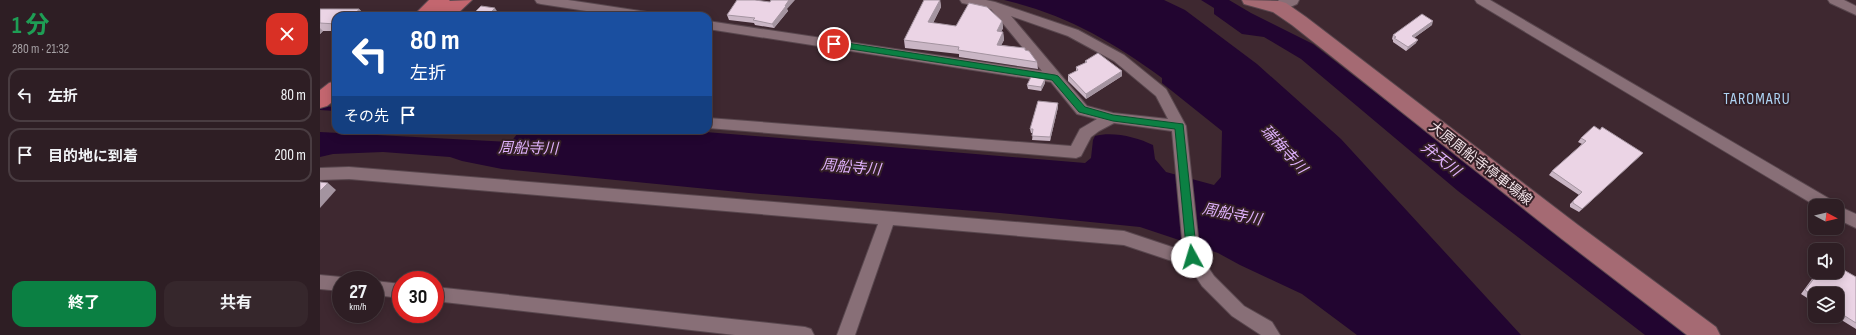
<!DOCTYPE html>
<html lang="ja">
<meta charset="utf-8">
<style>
body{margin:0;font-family:"Sofia Sans Condensed","Noto Sans JP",sans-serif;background:#36272c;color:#f1f3f6;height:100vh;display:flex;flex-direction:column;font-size:15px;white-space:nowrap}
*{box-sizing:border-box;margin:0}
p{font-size:13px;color:#a7a2a6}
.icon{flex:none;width:22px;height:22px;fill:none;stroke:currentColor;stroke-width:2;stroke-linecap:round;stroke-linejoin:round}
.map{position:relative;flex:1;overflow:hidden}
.side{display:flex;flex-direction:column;background:#2e1e24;width:320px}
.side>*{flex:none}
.banner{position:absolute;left:12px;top:12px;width:380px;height:122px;border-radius:12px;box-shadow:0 2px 10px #0003,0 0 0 1px #493c41;background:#1a4fa0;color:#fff;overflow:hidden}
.needle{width:26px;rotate:97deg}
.buttons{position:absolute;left:1488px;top:199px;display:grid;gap:8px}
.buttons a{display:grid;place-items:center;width:36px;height:36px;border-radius:8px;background:#2e1e24;box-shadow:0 2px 10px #0003,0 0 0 1px #493c41;font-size:20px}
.speed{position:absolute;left:12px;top:271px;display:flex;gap:8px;font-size:20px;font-weight:700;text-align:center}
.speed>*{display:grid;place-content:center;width:52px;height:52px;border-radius:50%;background:#2e1e24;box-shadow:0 2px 10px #0003,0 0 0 1px #493c41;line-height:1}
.speed small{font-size:10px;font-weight:400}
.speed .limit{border:6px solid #d22;background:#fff;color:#111}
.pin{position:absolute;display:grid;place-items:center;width:34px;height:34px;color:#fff;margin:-17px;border:2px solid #fff;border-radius:50%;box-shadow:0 1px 4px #0007}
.me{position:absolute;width:44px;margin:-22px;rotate:354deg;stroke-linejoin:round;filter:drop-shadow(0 0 3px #0008)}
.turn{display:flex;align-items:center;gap:14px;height:84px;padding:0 12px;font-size:18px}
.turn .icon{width:52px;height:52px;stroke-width:2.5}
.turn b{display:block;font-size:28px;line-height:34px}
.then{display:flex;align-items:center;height:38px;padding:0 12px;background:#0003;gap:8px;font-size:15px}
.round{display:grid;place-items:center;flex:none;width:42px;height:42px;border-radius:12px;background:#36272c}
.overview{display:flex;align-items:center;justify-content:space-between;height:68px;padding:0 12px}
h1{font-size:24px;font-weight:700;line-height:30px;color:#1e9e55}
.primary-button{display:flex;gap:8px;margin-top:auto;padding:8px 12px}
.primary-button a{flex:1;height:46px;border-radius:12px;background:#0b8043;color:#fff;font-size:16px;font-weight:700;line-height:46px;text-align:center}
.primary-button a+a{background:#36272c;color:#f1f3f6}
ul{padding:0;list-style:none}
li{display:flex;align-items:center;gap:12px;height:54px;margin:0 8px 6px;padding:0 4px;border:2px solid #493c41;border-radius:12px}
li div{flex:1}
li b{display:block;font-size:15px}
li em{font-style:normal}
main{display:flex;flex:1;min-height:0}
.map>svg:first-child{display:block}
.water{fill:#220530}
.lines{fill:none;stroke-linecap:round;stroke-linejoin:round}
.stream{stroke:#220530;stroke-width:4}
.minor-casing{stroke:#59474e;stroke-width:2}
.tertiary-casing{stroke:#59474e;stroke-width:2}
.secondary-casing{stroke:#59474e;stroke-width:2}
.primary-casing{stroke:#59474e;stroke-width:2}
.minor{fill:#886f77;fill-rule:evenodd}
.tertiary{fill:#886f77;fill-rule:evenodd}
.secondary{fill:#a56a73;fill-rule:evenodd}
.primary{fill:#c3666f;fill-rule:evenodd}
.wall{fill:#cab6c5}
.shaded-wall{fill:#a494a0}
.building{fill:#ebd4e5;stroke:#a494a0}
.route{fill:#0b8043;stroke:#07532c}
.labels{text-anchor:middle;stroke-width:4;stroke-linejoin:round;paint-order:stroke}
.street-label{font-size:14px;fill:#f1e2e7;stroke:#331f26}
.water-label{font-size:15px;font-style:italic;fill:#e0b2fd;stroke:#331f26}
.quarter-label{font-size:16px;letter-spacing:1px;fill:#aed3f3;stroke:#331f26}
</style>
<main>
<section class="side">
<div class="overview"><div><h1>1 分</h1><p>280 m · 21:32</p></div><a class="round" style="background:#d93025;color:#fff"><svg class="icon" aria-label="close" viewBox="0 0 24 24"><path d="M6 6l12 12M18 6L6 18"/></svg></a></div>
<ul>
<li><svg class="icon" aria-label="left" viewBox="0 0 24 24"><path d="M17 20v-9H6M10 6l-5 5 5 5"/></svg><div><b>左折</b></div><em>80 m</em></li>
<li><svg class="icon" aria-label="arrive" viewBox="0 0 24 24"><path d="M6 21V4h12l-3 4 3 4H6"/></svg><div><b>目的地に到着</b></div><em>200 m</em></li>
</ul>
<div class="primary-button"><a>終了</a><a>共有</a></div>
</section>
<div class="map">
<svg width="1536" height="335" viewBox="0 0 1536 335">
<rect width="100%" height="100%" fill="#3e2830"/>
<g class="water">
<path d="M684 0H844L865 10 937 64 1021 139 1201 335H1037L982 294 920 265 898 253 820 227 680 213 429 193 182 169 142 161 130 157 63 152 13 154 0 157V132L191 142 200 130H361L765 163 771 158 773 140 775 136C792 131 817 137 833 145L835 159 846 172 894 185 901 177 902 131 842 83V78C792 41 744 14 684 0Z"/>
<polygon points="881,0 909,0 931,13 993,44 1367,335 1325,335 1138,191 981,59 944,37 922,34 894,14 894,8"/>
</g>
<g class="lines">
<polyline class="stream" points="0,108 16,109"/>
<g class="minor-casing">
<g id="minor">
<polygon points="215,0 248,0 327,12 332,13 333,16 299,16 221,4 217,3"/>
<path d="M640 0H666L675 2 758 30 804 55 846 89 866 126 880 255 894 276 924 306 952 322 960 335H941L912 316 882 286 867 263 855 262 804 245 573 225 535 335H517L558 224 29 179 0 180V168L29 167 804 231 855 248 863 249 852 131 794 123 779 131 771 137 761 156 756 158 388 128V118L751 146 760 129 777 119 757 114 731 82 388 29V21L722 71 671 9 642 3ZM691 16 748 36 794 61 836 96 848 119 793 113 767 106Z"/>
<polygon points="1155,0 1170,0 1515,202 1516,205 1536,214 1536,228 1517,219 1517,206 1496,206 1157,3"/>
<polygon points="1508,0 1524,0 1536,6 1536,15 1510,3"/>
<polygon points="0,275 21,277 27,280 21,280 21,291 0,289"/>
<polygon points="55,281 81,284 81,298 55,295"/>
<polygon points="115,287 485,327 491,329 494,335 415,335 115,301"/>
</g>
</g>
<g class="tertiary-casing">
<polygon id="tertiary" points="959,0 979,0 977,4 959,12 953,11 951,7"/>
</g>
<g class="secondary-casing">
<polygon id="secondary" points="922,0 959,1 966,3 986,17 1258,225 1396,327 1400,335 1367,335 1242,239 972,25 953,12 924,4"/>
</g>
<g class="primary-casing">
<g id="primary">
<polygon points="109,0 130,0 129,1 152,0 135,16 93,16"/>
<polygon points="16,81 16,99 7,106 0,108 0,90 9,83"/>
</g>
</g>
<use href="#minor" class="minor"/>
<use href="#tertiary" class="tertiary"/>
<use href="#secondary" class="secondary"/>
<use href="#primary" class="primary"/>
</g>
<g class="wall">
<polygon points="620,0 621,7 613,23 636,26 682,21 683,28 681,32 683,32 684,40 681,45 705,48 705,50 717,62 718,69 639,57 639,54 585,48 584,40"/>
<polygon points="0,9 39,9 46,16 16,16 16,31 3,31 0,34"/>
<polygon points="467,9 468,11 454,28 435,25 434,23 409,20 407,15"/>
<polygon points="1112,25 1094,38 1096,43 1086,51 1073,42 1073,40 1072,39 1073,35"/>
<polygon points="765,61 802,71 802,76 766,99 748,81 748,75 756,71 756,67 765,63"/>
<polygon points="725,83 721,91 708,89 707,85"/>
<polygon points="738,103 738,107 730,141 712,140 713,133 711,133 710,129"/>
<polygon points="1280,130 1323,153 1320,156 1259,212 1250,207 1250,204 1259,195 1229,175 1232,171 1262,144 1258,142 1261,138"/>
<polygon points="1497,272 1517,272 1536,277 1536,329 1515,316 1517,316 1517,294 1495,294 1495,303 1481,294"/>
</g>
<g class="shaded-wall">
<polygon points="469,0 475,0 467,9 468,11 454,28 452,24"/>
<polygon points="620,0 621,7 610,29 608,22"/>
<polygon points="175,8 180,16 167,16"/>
<polygon points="39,9 46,16 34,16"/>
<polygon points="682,21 683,28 678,39 677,31"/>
<polygon points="1113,21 1112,25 1091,40 1092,36"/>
<polygon points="0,28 3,31 0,34"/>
<polygon points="683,32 684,40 678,52 677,45"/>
<polygon points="1098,40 1096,43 1086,51 1088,47"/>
<polygon points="802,71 802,76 766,99 766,94"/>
<polygon points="725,79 725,83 721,91 721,87"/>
<polygon points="738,103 738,107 730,141 730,137"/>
<polygon points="1323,153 1320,156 1259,212 1262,209"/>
<polygon points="8,183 16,190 0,208 0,191"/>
</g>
<g class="building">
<polygon points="417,0 435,0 450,2 451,0 469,0 465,6 466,6 452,24 433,20 435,18 407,15"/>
<polygon points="604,0 620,0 608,22 636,26 649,3 667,7 682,21 677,31 683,32 677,45 705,48 705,50 709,51 717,62 638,50 639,47 584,40"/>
<polygon points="161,6 175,8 167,16 151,16"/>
<polygon points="0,9 39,9 34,16 16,16 16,24 0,23"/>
<polygon points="1102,14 1113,21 1092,36 1098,40 1088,47 1074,38 1076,37 1073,35"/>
<polygon points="778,53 802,71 766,94 748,75 758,70 756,67 767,62 765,61"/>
<polygon points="711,77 725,79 721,87 707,85"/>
<polygon points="718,101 738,103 730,137 712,136 713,129 710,129"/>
<polygon points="1274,126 1280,130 1282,127 1323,153 1262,209 1253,203 1253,201 1262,192 1232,171 1266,141 1261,138"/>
<polygon points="0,182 8,183 0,191"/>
<polygon points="1517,266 1536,277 1536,323 1517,311 1517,294 1495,294 1495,297 1485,290 1499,272 1517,272"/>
</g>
<polygon class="route" points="514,41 735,75 738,76 765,107 793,115 863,124 877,257 875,260 868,260 867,257 855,129 793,121 759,112 732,80 511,46 511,42"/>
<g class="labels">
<g class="street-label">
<text transform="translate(1161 163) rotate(38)" y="5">大原周船寺停車場線</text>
</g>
<g class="water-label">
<text transform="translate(208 148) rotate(1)" y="5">周船寺川</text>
<text transform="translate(964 149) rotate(47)" y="5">瑞梅寺川</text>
<text transform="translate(1121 159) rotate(38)" y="5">弁天川</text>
<text transform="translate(531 167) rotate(5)" y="5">周船寺川</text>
<text transform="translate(912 214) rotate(11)" y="5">周船寺川</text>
</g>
<g class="quarter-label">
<text x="1437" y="104">TAROMARU</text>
</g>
</g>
</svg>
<div class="buttons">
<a><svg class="needle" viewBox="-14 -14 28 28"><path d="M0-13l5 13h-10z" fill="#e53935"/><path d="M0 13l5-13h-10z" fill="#a7a2a6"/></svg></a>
<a><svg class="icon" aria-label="sound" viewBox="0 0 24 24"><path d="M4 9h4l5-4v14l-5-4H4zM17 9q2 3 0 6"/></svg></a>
<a><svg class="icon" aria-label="layers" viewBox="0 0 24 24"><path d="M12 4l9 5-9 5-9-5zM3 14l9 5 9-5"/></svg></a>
</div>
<div class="speed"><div>27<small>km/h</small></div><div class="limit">30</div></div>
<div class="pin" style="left:514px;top:44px;background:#d93025"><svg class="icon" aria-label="arrive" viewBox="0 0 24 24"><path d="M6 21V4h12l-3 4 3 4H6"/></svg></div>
<svg class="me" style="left:872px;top:257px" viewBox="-20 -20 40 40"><circle r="19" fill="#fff"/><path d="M0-13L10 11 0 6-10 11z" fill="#0b8043"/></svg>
<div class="banner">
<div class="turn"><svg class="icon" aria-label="left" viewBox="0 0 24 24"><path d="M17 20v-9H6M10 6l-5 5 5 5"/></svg><div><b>80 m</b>左折</div></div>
<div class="then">その先<svg class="icon" aria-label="arrive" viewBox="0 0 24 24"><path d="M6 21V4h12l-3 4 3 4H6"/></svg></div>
</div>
</div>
</main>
